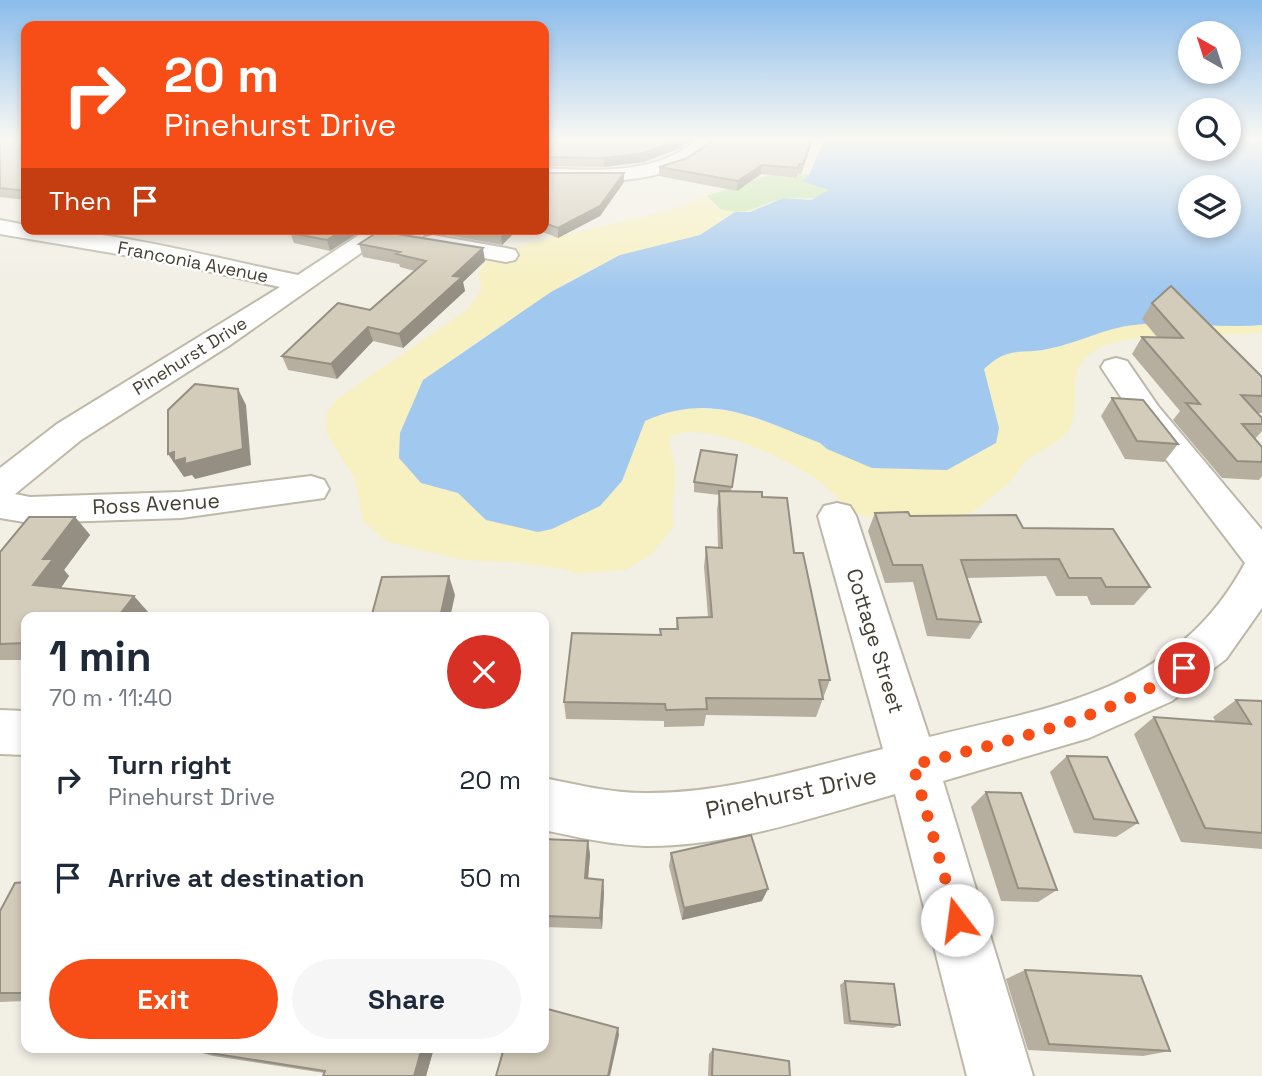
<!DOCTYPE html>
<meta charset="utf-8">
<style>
body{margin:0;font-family:"Space Grotesk",sans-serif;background:#f6f6f7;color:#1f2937;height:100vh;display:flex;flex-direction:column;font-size:26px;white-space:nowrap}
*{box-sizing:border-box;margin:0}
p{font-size:23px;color:#747a83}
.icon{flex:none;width:38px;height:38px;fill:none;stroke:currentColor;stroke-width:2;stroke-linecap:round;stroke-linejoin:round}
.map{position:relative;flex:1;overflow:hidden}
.drawer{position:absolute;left:21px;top:612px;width:528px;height:441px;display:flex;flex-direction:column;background:#fff;border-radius:14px;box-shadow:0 4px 10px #0003}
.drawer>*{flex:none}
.top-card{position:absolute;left:21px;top:21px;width:528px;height:214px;border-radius:14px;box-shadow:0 4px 10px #0003;background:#f74e17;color:#fff;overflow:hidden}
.needle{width:46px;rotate:321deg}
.tools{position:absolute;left:1178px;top:21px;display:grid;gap:14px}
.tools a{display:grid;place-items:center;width:63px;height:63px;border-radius:50%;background:#fff;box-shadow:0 4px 10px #0003;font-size:35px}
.pin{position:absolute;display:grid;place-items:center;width:60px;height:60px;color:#fff;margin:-30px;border:4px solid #fff;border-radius:50%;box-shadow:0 2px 7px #0007}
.me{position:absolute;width:77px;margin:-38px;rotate:345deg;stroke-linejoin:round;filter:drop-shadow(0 0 5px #0008)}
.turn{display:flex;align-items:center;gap:24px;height:147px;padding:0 28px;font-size:32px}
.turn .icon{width:91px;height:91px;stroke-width:2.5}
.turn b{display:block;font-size:49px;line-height:60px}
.then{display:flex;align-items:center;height:66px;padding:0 28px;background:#0003;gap:14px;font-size:26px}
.round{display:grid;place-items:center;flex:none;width:74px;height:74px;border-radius:37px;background:#f6f6f7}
.summary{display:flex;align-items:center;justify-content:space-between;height:119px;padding:0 28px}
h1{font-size:42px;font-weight:600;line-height:52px}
.cta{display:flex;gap:14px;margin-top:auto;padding:14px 28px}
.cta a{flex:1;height:80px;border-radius:42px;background:#f74e17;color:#fff;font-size:28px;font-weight:600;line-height:80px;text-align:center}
.cta a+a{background:#f6f6f7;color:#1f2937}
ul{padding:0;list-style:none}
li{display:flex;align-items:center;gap:21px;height:98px;padding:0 28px}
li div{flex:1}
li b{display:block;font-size:26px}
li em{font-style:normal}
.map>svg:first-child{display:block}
.green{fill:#c8e6ae}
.sand{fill:#f7f0c0}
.water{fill:#a1c8ef;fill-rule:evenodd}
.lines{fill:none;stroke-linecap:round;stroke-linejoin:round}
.minor-casing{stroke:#bdb8a8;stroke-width:4}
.minor{fill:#fff;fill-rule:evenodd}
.wall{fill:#b6afa0}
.shaded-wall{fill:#948f82}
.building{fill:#d4ccba;stroke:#948f82;stroke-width:2}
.route{stroke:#f74e17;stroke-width:12;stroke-dasharray:0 21.6}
.labels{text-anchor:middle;stroke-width:5;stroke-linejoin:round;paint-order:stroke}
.far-street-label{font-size:18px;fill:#454035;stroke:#fff}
.street-label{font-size:21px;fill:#454035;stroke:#fff}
.near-street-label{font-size:24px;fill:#454035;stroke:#fff}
</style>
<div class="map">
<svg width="1262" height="1076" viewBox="0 0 1262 1076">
<rect width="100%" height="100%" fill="#f2efe5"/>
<path class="green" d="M798 173 809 175 803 181 830 190C810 205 801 195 781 199 754 205 755 215 722 211L707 196 768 175 796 178Z"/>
<path class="sand" d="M707 196 715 208 735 212 700 235 590 269 551 292 519 317 479 340 424 380 421 483 458 493 486 520 622 481 645 421C710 392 758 420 820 443L827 449 999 428 984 369C1011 344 1019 356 1052 348 1080 342 1105 328 1134 325 1176 320 1220 329 1262 325V333C1221 337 1127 329 1094 351 1059 374 1087 405 1067 432 1057 445 1036 451 1024 463 1020 466 1019 472 1015 476 1009 484 974 513 965 515 947 517 880 521 865 516 845 510 835 492 819 481 789 460 705 419 671 436 667 450 674 455 675 468 676 488 670 506 674 526L652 554 625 570 576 574 564 569 513 562 464 560 388 542 363 521 355 479 326 432 327 411 340 397 468 309 482 289 478 274 485 262 494 255 525 244 664 212Z"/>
<path class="water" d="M825 139H1190V149H1228L1229 139H1262V325C1220 329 1176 320 1134 325 1105 328 1080 342 1052 348 1019 356 1011 344 984 369L999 428 996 443 947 470 872 468 827 449 820 443C758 419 711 391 645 421L622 481 600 506 552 529 538 532 486 520 458 493 421 483 399 458 400 433 423 380 551 292 620 255 700 235 735 212H750L783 198 811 200 829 190 802 181 809 175ZM1190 187H1228V226H1190Z"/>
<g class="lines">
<g class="minor-casing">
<g id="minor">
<path d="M697 139H717C684 185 595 184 544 180V168C593 171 659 175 697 139Z"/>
<path d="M0 220 26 225V229C113 229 213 258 298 275L368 229H395L230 345 81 440 15 494 30 497 181 492 311 476 324 480 329 489 324 498 181 518 30 523 0 518V468L57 424 280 287 165 262 0 234Z"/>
<polygon points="433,235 506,248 515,250 518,255 515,260 506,262 425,247 421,242 425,237"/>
<path d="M1116 358 1127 361 1158 406 1262 530V608L1226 659 1172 701 1089 738 943 781 1033 1076H967L895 794C815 817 729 847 645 846 611 845 577 837 544 830V778C578 785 611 793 645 793 725 794 807 768 883 749L818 516 824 506 837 503 850 506 856 516 929 737C1057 706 1177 690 1245 563L1136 420 1101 367 1105 361Z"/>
<polygon points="0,710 26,711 26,755 0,754"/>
</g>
</g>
<use href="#minor" class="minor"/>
</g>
<g class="wall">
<polygon points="0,139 26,139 26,200 0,197"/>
<polygon points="544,139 693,139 680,148 644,162 604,167 544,166"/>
<polygon points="713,139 813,139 801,174 798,173 796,178 761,174 737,191 659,176 659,167 685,159 704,147"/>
<polygon points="544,173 624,182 600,216 558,238 535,229 544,229"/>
<polygon points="153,229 185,229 177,234"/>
<polygon points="289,229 364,229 330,251 294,243"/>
<polygon points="415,229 518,229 502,245"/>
<polygon points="359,244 485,261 463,282 465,291 403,348 373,341 337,379 288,370 282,356 370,310 415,271 400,267 399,264 363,257"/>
<polygon points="1152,303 1262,377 1262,413 1257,413 1262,418 1262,431 1255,439 1262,447 1262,476 1259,480 1222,478 1173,420 1180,411 1132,354 1142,337 1157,337 1142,319"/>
<polygon points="1112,398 1178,444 1164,462 1125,459 1101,416"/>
<polygon points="737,455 731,491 762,497 794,553 830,680 816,717 706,715 704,726 664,727 664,721 566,719 564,702 660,635 660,629 676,629 677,618 708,617 704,567 706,547 718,548 717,510 719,495 694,492 694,482"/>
<polygon points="875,513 1023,528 1150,587 1134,605 1091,605 1087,596 1056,596 1046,576 966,578 981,622 970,639 927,636 913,582 885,583 868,531"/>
<polygon points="75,517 90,535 64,570 69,576 61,588 149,613 145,618 26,618 26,660 0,660 0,552"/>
<polygon points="1236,700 1262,701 1262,849 1181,842 1134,734 1154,717 1216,722 1213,717"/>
<polygon points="1067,756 1138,823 1116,837 1074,833 1050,772"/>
<polygon points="986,792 1057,890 1038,902 1001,901 971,807"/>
<polygon points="544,839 588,841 590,855 588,878 603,880 604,892 602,929 544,927"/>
<polygon points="671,853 762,901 682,920 669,866"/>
<polygon points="26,882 26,1001 0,1002 0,911"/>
<polygon points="1025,970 1170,1051 1143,1056 1028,1050 1006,979"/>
<polygon points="845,981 900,1025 893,1028 844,1024 840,985"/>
<polygon points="192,1048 434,1048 426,1076 324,1073 213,1056 191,1050"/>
<polygon points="713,1049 790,1076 708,1076 709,1054"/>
</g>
<g class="shaded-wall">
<polygon points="682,139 693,139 680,148 644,162 604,167 604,158"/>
<polygon points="812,139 813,139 801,174 803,164"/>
<polygon points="762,165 761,174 737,191 738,181"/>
<polygon points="624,173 624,182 600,216 558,238 558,228"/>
<polygon points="175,229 185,229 177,234"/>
<polygon points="345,229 364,229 330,251 327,240"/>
<polygon points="506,229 518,229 502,245 501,234"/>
<polygon points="483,248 485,261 463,282 465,291 403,348 399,334 453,276"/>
<polygon points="368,327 373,341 337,379 331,364"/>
<polygon points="238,389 246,405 251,465 195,479 192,475 184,477 168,454 174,452 185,458"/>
<polygon points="75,517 90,535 64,570 69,576 51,602 33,585 43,559"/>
<polygon points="449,576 455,595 450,618 440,618"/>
<polygon points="134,596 149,613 145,618 117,618"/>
<polygon points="588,841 590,855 587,891 585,878"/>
<polygon points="603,880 604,892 602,929 600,918"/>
<polygon points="768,889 762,901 682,920 684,908"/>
<polygon points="618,1028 619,1035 610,1076 608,1076"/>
<polygon points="422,1048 434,1048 426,1076 414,1076"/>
</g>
<g class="building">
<polygon points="0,139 26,139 26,191 0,188"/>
<polygon points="544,139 682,139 644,153 604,158 544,157"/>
<polygon points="713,139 812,139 803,164 799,164 798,168 762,165 738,181 659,167 685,159 704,147"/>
<polygon points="544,173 624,173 600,206 558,228 544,223"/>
<polygon points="294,229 345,229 327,240 290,233 296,230"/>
<polygon points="470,229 506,229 501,234"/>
<polygon points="379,231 483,248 453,276 462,277 399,334 368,327 331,364 282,356 338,303 370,310 426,261 396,254 400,252 359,244"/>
<polygon points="1171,286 1262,377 1262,396 1241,395 1262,418 1262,424 1242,424 1262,447 1262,462 1237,461 1186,403 1200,404 1142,337 1183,338 1152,303"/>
<polygon points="195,384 238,389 243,449 185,464 185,458 174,461 174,452 168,454 168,410"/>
<polygon points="1112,398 1143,400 1178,444 1137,441"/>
<polygon points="701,450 737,455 732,487 694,482"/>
<polygon points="719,491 762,492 762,497 787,498 794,553 803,553 830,680 819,680 823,699 706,698 707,709 666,710 665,704 564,702 572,633 661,635 660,629 678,629 677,618 712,617 706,547 722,548"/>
<polygon points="908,512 910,516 1016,515 1023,528 1113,529 1150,587 1106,587 1101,578 1069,578 1059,559 961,560 981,622 937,619 922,565 893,565 875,513"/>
<polygon points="29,517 75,517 43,559 53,559 33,585 134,596 117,618 26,618 26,643 0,644 0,552"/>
<polygon points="449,576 440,618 371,618 382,577"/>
<polygon points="1236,700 1262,701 1262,833 1205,828 1154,717 1251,724"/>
<polygon points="1067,756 1107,757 1138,823 1094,819"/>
<polygon points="986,792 1021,793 1057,890 1018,888"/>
<polygon points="751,835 768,889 684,908 671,853"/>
<polygon points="544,839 588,841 585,878 603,880 600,918 544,916"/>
<polygon points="26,882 26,993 0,993 0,911 15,883"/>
<polygon points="1025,970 1141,976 1170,1051 1049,1044"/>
<polygon points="845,981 894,984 900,1025 850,1021"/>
<polygon points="544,1008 618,1028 608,1076 496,1076 504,1048 544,1048"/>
<polygon points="192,1048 422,1048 414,1076 323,1076 325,1071 191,1050"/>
<polygon points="713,1049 789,1061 790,1076 712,1076"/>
</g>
<linearGradient id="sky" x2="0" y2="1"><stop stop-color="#8bbceb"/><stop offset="0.48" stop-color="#f9f8f3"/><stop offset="1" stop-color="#f9f8f3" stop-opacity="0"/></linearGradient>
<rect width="1262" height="289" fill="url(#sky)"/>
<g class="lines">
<path class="route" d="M957 920 913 765C1006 741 1103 721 1184 668"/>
</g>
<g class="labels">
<g class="far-street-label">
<text transform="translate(193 262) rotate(11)" y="6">Franconia Avenue</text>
<text transform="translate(190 356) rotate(-32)" y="6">Pinehurst Drive</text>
</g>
<g class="street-label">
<text transform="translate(156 504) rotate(-3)" y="7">Ross Avenue</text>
<text transform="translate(875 641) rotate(73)" y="7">Cottage Street</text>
</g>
<g class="near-street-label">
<text transform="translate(791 793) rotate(-12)" y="8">Pinehurst Drive</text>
</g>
</g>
</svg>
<div class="tools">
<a><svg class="needle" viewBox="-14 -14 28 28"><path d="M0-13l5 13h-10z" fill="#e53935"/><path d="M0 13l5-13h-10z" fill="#747a83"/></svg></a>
<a><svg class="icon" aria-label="search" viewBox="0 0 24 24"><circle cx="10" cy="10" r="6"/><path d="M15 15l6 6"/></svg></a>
<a><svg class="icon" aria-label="layers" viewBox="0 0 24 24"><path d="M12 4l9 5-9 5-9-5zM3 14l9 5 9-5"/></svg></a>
</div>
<div class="pin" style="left:1184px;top:668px;background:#d93025"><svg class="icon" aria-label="arrive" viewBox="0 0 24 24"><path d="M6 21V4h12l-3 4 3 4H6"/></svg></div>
<svg class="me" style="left:957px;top:920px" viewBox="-20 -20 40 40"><circle r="19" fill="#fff"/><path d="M0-13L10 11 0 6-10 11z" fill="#f74e17"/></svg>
<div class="top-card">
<div class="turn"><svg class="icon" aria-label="right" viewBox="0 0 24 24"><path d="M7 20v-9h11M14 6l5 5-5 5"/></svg><div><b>20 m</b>Pinehurst Drive</div></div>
<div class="then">Then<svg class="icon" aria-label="arrive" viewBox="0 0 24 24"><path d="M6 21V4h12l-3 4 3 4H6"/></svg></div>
</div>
<section class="drawer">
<div class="summary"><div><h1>1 min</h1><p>70 m · 11:40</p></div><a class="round" style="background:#d93025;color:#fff"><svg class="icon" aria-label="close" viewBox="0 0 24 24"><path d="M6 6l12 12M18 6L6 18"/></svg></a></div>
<ul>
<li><svg class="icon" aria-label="right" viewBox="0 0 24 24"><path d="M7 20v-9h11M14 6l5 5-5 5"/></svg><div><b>Turn right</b><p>Pinehurst Drive</p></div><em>20 m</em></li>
<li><svg class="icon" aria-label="arrive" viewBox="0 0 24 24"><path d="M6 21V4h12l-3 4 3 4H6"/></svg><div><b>Arrive at destination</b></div><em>50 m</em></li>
</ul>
<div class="cta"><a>Exit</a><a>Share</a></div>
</section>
</div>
